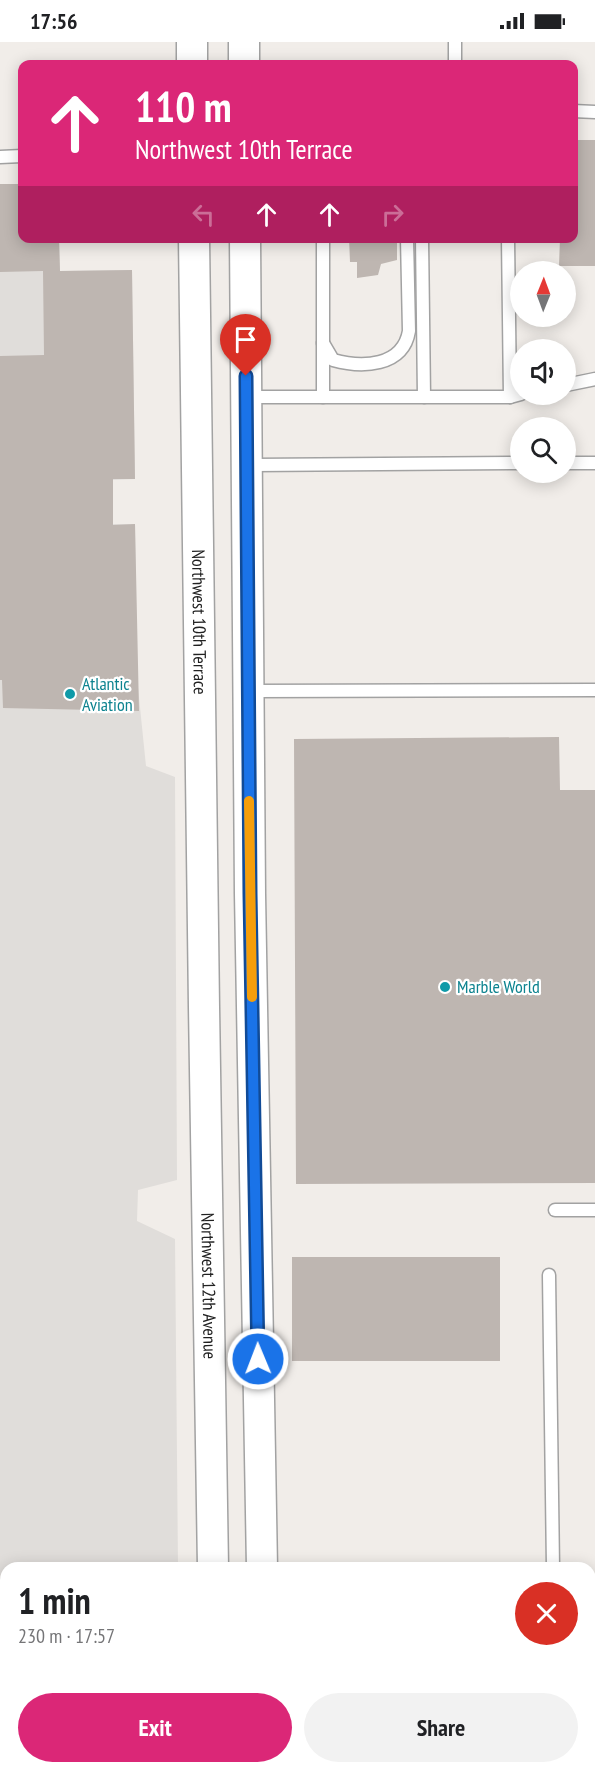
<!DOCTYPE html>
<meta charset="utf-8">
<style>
body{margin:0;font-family:"PT Sans Narrow",sans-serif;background:#f2f2f2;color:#202124;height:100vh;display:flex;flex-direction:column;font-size:22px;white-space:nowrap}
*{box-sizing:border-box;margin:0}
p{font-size:20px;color:#757577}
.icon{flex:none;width:33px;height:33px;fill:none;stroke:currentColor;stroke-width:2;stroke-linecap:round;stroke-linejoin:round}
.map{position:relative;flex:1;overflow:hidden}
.details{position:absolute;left:0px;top:1520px;width:596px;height:212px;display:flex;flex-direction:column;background:#fff;border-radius:18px 18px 0 0;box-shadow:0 3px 15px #0003}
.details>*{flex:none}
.banner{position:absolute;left:18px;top:18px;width:560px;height:183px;border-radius:12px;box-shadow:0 3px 15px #0003;background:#db2777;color:#fff;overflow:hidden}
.needle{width:39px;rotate:1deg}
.fabs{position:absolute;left:510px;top:219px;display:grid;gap:12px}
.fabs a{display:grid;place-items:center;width:66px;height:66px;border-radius:50%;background:#fff;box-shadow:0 3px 15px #0003;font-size:30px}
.pin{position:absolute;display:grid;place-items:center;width:51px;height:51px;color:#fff;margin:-62px -26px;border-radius:50% 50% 50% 0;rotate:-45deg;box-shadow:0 0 6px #0007}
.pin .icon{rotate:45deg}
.me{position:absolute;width:66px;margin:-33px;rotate:359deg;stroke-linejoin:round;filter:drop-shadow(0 0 4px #0008)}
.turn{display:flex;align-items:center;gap:21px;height:126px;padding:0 18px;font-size:27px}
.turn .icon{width:78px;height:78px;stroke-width:2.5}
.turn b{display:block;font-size:42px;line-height:51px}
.lanes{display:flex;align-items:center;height:57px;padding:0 18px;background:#0003;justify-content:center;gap:30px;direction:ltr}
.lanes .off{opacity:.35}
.round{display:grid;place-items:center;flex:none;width:63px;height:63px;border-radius:32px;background:#f2f2f2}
.overview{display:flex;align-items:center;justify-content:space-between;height:102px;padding:0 18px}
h1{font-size:36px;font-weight:700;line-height:45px}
.button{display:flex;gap:12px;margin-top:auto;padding:12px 18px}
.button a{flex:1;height:69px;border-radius:36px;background:#db2777;color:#fff;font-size:24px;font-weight:700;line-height:69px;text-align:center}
.button a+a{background:#f2f2f2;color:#202124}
.status{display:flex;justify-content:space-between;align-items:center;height:42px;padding:0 30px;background:#fff;direction:ltr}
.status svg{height:16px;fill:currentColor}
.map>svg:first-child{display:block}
.airport{fill:#e0ddda}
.building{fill:#beb6b1}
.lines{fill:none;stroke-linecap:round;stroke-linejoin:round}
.service-casing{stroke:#a2a2a2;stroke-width:15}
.tertiary-casing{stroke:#a2a2a2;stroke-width:33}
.service{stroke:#fff;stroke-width:12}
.tertiary{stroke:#fff;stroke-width:30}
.route-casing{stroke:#114b97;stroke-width:15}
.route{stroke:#1a73e8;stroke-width:10}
.slow{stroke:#f59e0b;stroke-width:10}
.culture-dot{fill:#0f9aa8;stroke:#fff;stroke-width:2}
.labels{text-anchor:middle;stroke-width:4.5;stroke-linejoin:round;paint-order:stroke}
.street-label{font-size:18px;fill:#212121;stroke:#fff}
.culture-label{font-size:18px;fill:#0d838f;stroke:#fff;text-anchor:start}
</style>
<div class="status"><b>17:56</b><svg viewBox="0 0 49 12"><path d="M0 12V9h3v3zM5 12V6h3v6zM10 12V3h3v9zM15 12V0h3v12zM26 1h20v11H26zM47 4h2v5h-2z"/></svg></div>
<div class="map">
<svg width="595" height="1730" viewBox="0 0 595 1730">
<rect width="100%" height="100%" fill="#f1ede9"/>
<polygon class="airport" points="0,142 22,142 22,196 59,197 60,229 132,228 135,437 113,438 113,482 135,482 137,636 146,724 175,735 177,1138 138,1148 137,1179 175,1197 178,1525 6,1526 6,1725 179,1725 179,1730 0,1730"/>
<g class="building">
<polygon points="573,98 595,98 595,224 559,224 560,196 573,196"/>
<polygon points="0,142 22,142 22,196 59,196 60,229 132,228 135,437 113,437 113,483 135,482 139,669 3,666 2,638 0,638 0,314 44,313 43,229 0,230"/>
<polygon points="349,196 397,196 397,218 381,222 378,233 357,236 357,220 350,220"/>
<polygon points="559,695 560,748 595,748 595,1141 296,1142 294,697"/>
<rect x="292" y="1215" width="208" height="104"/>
</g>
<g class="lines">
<g class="service-casing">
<g id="service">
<polyline points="455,0 455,22"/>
<polyline points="573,69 595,70"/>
<polyline points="0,115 22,114"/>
<polyline points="422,196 424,355"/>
<polyline points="508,196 510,355"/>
<path d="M323 301 333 318C362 326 403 325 409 289L407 196"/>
<polyline points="566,343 595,337"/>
<polyline points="247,355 510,355 521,352"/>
<polyline points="323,355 323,196"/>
<polyline points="566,421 595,421"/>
<polyline points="247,423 520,421"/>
<polyline points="249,649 595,648"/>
<polyline points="555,1168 595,1168"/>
<polyline points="549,1233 553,1526"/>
<polyline points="590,1592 595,1593"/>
</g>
</g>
<g class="tertiary-casing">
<g id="tertiary">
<polyline points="192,0 192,22"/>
<polyline points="244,0 244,22"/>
<path id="s1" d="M194 196 204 965 213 1526"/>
<polyline points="245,196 250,852 262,1526"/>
<polyline points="217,1725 217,1730"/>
<polyline points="265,1725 265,1730"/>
</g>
</g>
<use href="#service" class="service"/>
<use href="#tertiary" class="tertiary"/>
</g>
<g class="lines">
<g class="route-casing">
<polyline id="route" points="246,334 250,852 258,1317"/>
</g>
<use href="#route" class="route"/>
<polyline class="slow" points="249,759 252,955"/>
</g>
<g class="culture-dot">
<circle cx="70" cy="652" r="6"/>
<circle cx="445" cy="945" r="6"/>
</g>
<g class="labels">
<g class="street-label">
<text dy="6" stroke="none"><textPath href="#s1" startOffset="384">Northwest 10th Terrace</textPath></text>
<text dy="6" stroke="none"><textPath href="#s1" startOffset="1048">Northwest 12th Avenue</textPath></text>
</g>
<g class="culture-label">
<text x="82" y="648">Atlantic<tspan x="82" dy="21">Aviation</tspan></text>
<text x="457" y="951">Marble World</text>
</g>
</g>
</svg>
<div class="fabs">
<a><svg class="needle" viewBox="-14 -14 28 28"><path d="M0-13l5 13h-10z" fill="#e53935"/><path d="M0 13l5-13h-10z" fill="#757577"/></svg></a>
<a><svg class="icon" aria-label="sound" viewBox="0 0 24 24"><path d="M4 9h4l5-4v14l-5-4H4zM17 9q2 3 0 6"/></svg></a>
<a><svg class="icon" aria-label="search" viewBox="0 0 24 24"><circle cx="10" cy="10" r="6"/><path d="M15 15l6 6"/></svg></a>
</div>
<div class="pin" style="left:246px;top:334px;background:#d93025"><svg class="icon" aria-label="arrive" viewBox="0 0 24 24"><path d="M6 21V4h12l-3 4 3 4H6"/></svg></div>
<svg class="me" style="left:258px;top:1317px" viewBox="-20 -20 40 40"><circle r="17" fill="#1a73e8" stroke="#fff" stroke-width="3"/><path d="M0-11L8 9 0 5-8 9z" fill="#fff"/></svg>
<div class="banner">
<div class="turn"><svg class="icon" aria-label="ahead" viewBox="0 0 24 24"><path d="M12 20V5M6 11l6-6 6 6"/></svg><div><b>110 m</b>Northwest 10th Terrace</div></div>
<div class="lanes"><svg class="icon off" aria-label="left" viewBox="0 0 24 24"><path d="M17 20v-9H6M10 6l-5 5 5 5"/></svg><svg class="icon" aria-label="ahead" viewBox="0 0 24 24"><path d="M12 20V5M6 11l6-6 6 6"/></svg><svg class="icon" aria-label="ahead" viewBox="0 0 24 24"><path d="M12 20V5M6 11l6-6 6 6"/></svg><svg class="icon off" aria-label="right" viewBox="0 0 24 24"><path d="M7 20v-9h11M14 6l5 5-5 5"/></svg></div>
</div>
<section class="details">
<div class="overview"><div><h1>1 min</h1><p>230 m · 17:57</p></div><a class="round" style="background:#d93025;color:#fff"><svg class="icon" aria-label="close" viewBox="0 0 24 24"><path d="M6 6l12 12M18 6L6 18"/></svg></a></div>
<div class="button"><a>Exit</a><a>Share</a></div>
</section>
</div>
